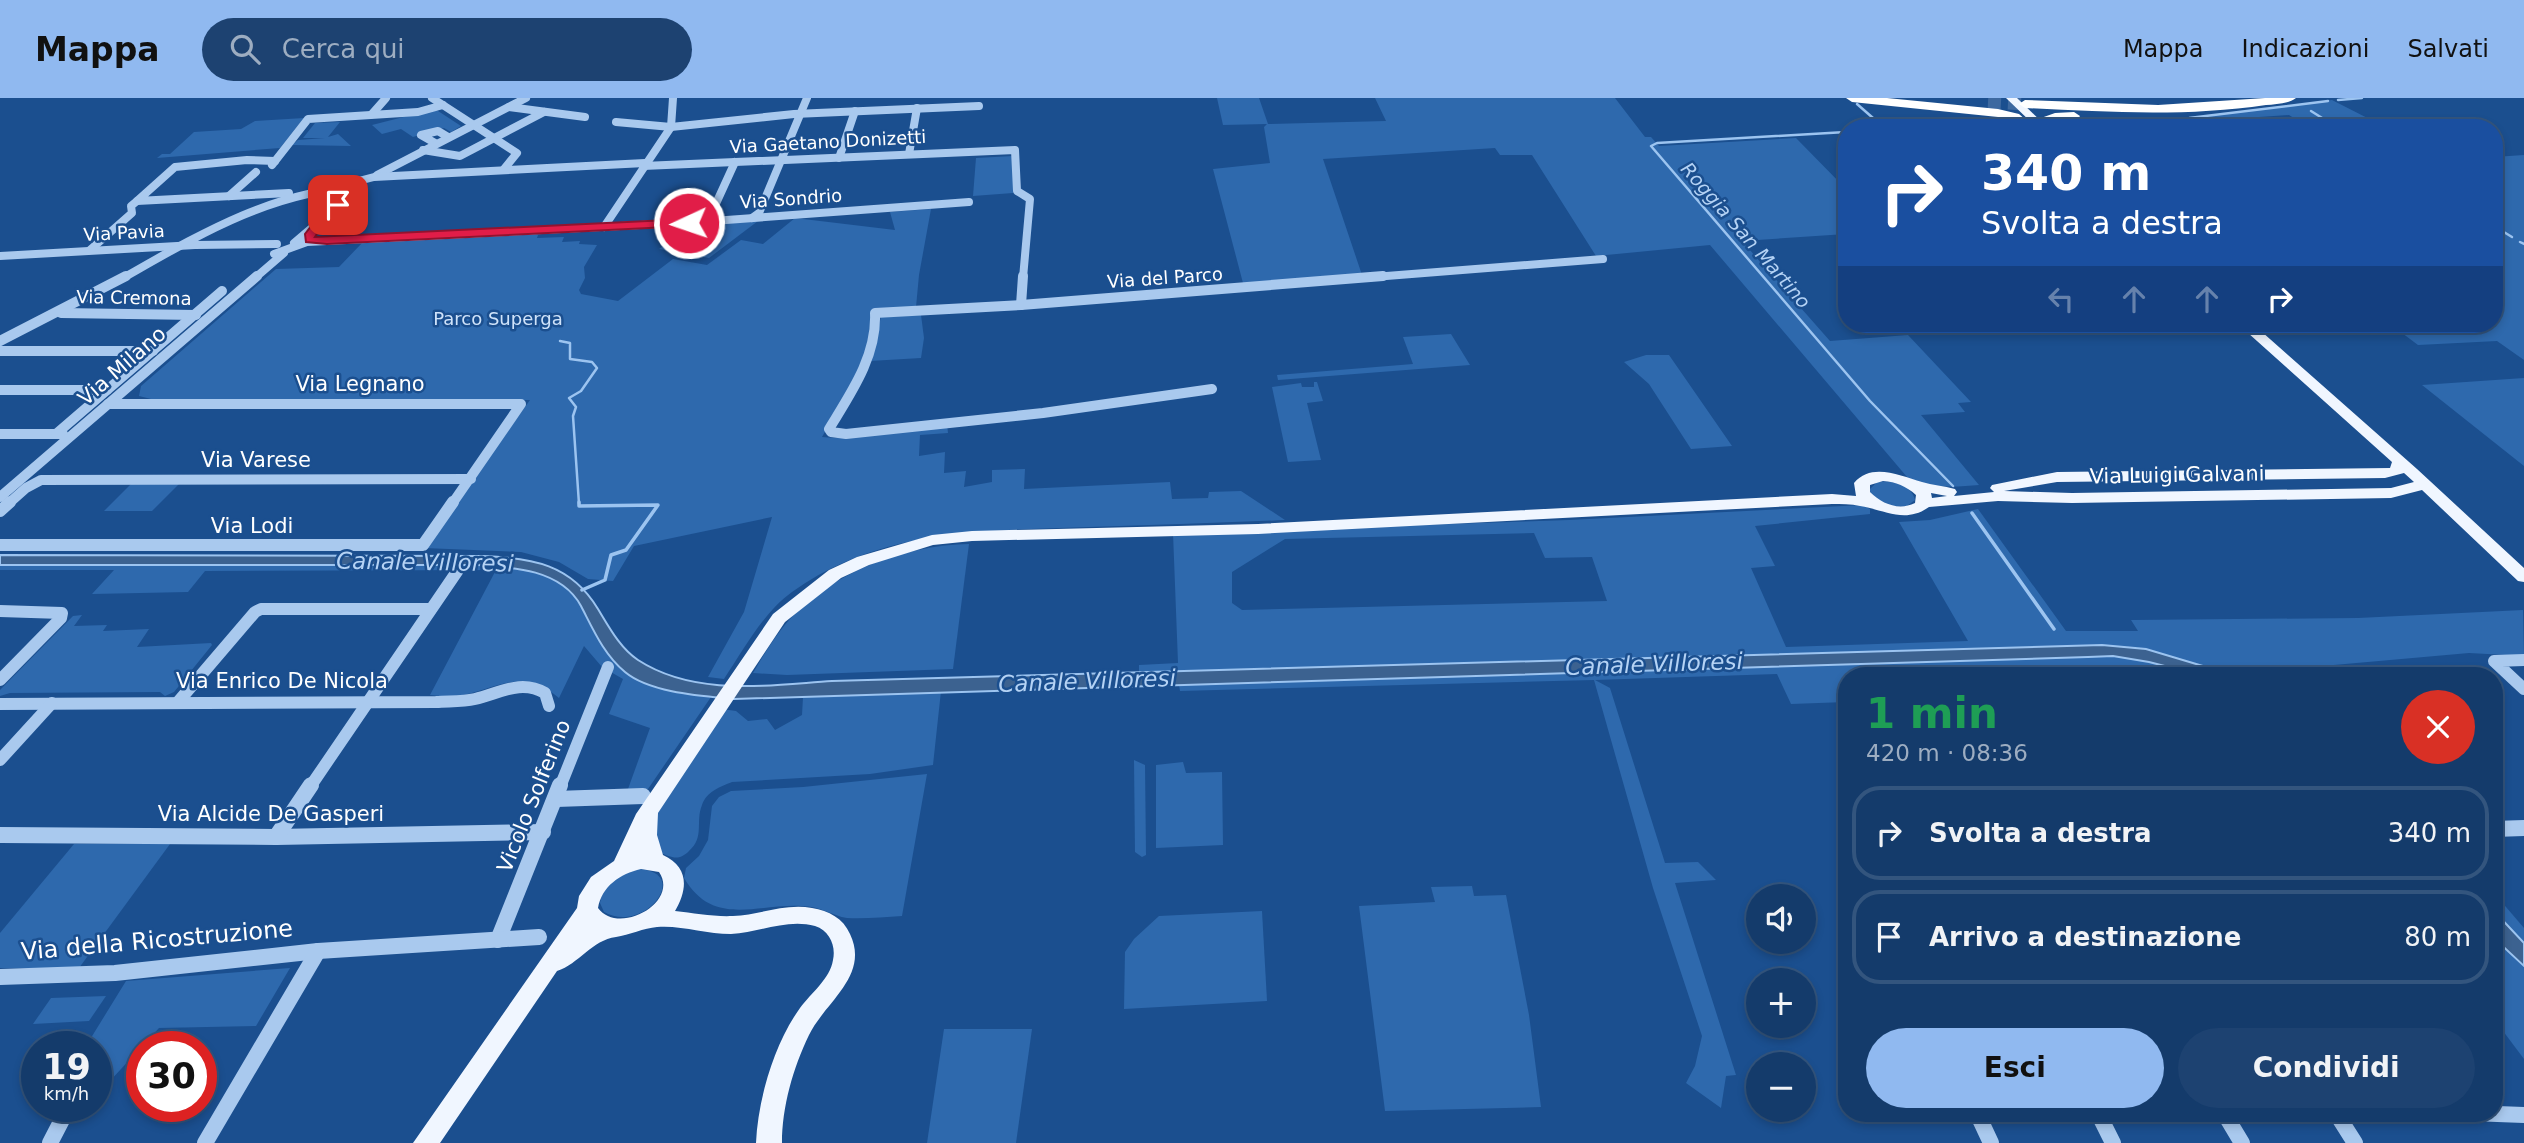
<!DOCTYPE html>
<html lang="it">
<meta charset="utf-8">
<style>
body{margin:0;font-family:"DejaVu Sans",sans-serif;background:#1d4271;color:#f1f3f6;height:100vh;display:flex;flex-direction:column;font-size:26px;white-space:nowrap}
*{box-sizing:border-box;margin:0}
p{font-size:23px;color:#9dadc1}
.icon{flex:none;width:38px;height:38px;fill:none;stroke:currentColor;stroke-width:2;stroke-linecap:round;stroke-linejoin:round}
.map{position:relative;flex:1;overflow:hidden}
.sheet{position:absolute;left:1838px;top:569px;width:665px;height:455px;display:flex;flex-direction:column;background:#143b6b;border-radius:28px;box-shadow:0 4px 10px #0003,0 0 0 2px #33557e}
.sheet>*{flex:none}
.top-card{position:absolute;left:1838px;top:21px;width:665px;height:214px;border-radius:28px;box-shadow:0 4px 10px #0003,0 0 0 2px #33557e;background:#1a4fa0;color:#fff;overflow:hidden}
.buttons{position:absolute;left:1746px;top:786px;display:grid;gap:14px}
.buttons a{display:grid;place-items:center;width:70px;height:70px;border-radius:50%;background:#143b6b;box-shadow:0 4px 10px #0003,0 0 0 2px #33557e;font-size:35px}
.speed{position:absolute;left:21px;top:933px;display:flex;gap:14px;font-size:35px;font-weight:700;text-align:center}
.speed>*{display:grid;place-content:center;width:91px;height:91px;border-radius:50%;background:#143b6b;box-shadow:0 4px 10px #0003,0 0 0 2px #33557e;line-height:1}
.speed small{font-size:18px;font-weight:400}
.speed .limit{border:10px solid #d22;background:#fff;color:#111}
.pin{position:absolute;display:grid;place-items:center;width:60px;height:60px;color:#fff;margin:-30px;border-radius:14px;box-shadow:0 4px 10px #0006}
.me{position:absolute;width:77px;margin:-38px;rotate:267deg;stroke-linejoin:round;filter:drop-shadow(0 0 5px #0008)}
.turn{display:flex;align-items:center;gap:24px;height:147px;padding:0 28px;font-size:32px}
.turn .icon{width:91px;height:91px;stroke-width:2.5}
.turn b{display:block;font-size:49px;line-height:60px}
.lanes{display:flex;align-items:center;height:66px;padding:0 28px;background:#0003;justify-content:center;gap:35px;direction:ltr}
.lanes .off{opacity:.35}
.round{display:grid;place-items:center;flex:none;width:74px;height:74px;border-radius:37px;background:#1d4271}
.overview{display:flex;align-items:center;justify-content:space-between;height:119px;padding:0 28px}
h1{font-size:42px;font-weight:700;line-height:52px;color:#1e9e55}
.cta{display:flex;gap:14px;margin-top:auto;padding:14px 28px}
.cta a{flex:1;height:80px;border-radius:42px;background:#90b9f0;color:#111;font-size:28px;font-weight:700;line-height:80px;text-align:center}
.cta a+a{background:#1d4271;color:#f1f3f6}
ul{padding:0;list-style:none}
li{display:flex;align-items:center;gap:21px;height:94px;margin:0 14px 10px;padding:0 14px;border:4px solid #33557e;border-radius:28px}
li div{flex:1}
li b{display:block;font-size:26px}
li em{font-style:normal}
header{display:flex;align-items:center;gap:42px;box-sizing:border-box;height:98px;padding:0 35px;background:#90b9f0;color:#111}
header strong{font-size:33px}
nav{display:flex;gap:38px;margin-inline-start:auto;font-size:24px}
.search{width:490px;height:63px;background:#1d4271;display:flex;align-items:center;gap:18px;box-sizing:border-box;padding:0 24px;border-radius:38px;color:#9dadc1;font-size:26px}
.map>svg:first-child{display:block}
.green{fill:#2e69ad;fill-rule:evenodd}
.water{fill:#3c6290;stroke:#9cc4f0;stroke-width:2}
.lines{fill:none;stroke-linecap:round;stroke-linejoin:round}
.stream-far1{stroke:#9cc4f0;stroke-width:2.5}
.stream{stroke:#9cc4f0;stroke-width:3.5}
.highway-tunnel{stroke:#3d69a0;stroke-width:13;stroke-dasharray:13 7;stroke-linecap:butt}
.minor-far3{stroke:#a9c9ee;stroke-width:8}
.minor-far2{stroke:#a9c9ee;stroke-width:10}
.minor-far1{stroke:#a9c9ee;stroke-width:12}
.minor{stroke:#a9c9ee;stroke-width:16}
.major{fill:#f0f6ff;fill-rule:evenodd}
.highway{fill:#fff;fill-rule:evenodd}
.route{fill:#e11d48;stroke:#92132f;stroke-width:2}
.labels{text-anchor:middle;stroke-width:5;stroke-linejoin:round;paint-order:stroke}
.far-street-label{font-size:18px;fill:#fff;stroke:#1b4f8f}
.far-park-label{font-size:18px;fill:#cfe3fa;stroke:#1b4f8f}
.far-water-label{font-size:19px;font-style:italic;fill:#b5d3f5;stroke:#1b4f8f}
.street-label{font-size:21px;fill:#fff;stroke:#1b4f8f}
.water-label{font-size:23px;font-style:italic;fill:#b5d3f5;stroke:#1b4f8f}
.near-street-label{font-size:24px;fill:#fff;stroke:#1b4f8f}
</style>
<header>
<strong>Mappa</strong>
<div class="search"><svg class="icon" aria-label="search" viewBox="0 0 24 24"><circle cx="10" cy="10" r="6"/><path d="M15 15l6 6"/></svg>Cerca qui</div>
<nav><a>Mappa</a><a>Indicazioni</a><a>Salvati</a></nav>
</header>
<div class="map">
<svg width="2524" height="1045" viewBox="0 0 2524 1045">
<rect width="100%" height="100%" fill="#1b4f8f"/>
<g class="green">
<path d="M1217 0H1259L1268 26 1386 23 1375 0H1615L1645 39H1651L1659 48 1796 40 1846 91V136L1742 143 1830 243 1908 237 1971 304 1958 305 1965 314 1921 317 1979 387C1955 389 1930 391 1907 379L1710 147 1596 158 1532 57H1500L1495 50 1323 61 1362 177 1243 185 1213 71 1270 65 1264 29 1267 26 1223 27Z"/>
<polygon points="2332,2 2387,30 2310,30 2289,17 2187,24 2051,28 2070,22 2195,20"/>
<polygon points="435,11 461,28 451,34 444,30 413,39 401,31 382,36 372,27"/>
<polygon points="304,20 280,50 157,60 162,56 170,56 194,34 241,31 255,23"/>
<polygon points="340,24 328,39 338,36 351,48 292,47 298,42 325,40 303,40 315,25"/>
<polygon points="2524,57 2524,262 2497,243 2418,247 2390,226 2494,226 2494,59"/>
<polygon points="1013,58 1013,95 973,98 976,60"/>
<path d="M931 111 919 177 916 209 873 211 867 250 851 289 822 339 835 340 947 326 948 335 920 337 919 358 945 354 944 375 966 373 964 389 992 384V372L1025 371 1024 391 1170 384 1172 401 1208 400 1209 394 1241 393 1285 422C1220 425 1154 427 1089 429 985 433 881 430 792 494 763 515 744 551 724 581L708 579 744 514 772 419 634 448 613 483 588 481 559 464 521 454 424 450 530 302H155L139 298 141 288 276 171 339 169 362 145 533 136 538 137 537 140 564 139 562 144 580 143 579 146 597 147 584 169 585 180 579 192 581 196 618 203 673 161 707 167 741 142 763 146 795 120 895 132 890 114Z"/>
<polygon points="758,123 709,160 659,151 691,128"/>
<polygon points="921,217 924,240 921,260 870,263 881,219"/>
<polygon points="1451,236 1470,267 1278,282 1277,277 1413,266 1403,239"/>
<polygon points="1646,257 1669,257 1732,348 1691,351 1649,286 1624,264"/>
<polygon points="2524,280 2524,368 2422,287"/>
<polygon points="1314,284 1317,284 1323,303 1307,305 1321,362 1288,364 1272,289 1301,285 1302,289 1314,289"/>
<path d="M1877 384C1892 382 1911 386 1915 402L1907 408C1893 410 1875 406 1869 392Z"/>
<polygon points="132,385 180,385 152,413 104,413"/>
<path d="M1863 407 1870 411V416L1755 428 1775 468 1751 470 1786 549 1968 543 1899 424 1930 422 1978 411 2066 533H2138L2131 522 2358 520 2523 512 2524 558 2469 555 2300 570 2307 578 2233 577 2146 551 2102 547 1139 576V567L1178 565 1173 435 1569 422ZM1534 435 1545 460 1592 459 1607 503 1242 512 1232 505V474L1285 441Z"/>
<path d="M969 446 953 571 787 577 753 575C764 556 775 538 789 522 834 473 905 447 969 446Z"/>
<path d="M283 467H475C511 469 560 470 580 507 594 530 603 555 624 573 637 585 692 596 711 599L648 691H628L650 630 609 616 623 581 602 569 584 548 559 600C521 568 499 591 458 598 449 599 439 598 430 597L496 472 205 473 188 494 92 496 114 472H0V468Z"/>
<polygon points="82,517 74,528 107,527 103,533 149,531 137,549 211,545 212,547 174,594 165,598 160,594 10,595 0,598 0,592 73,518"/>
<polygon points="2113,558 2149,564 2200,577 1846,578 1846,604 1791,606 1777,576 1595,582 1610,590 1665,765 1698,764 1716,782 1675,785 1736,977 1726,978 1721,1010 1686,985 1695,968 1702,938 1653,790 1594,582 1180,593 1179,587"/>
<path d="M941 593 933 667 870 676 732 684C720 689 707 693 702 707 695 724 705 739 689 753 679 763 672 760 659 754L652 723 722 611 736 613 748 623 767 621 775 632 802 617 803 599Z"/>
<polygon points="1134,662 1145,667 1146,757 1142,759 1135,754"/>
<polygon points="1183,664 1186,675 1222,674 1223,747 1156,750 1156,667"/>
<path d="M927 676 902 818C884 819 865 821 847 820 833 818 820 808 801 808 755 806 713 829 684 780L686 770 699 758 708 742 712 708 719 699 731 693 803 689Z"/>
<polygon points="74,746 170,746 79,870 0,870 0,835"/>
<path d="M638 771C693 774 644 837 604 814L600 805C603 786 620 776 638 771Z"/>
<polygon points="1472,788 1474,798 1506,797 1529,917 1541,1009 1385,1013 1359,808 1435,804 1431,789"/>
<polygon points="2494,795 2524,830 2524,845 2494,813"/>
<polygon points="1262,813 1267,903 1124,911 1125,854 1134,841 1159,818"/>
<polygon points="2494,840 2524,868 2524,961 2494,921 2494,869 2504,868 2494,857"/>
<polygon points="290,870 256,928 159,930 96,998 96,948 86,948 126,883"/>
<polygon points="106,898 89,923 33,926 51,900"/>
<polygon points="944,931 1032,931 1016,1045 927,1045"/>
</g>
<g class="water">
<path d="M0 457 483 458C532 460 571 466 598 511 609 529 620 550 638 562 695 599 768 587 832 583L2102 547 2146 551 2233 577H2200L2149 564 2113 558 2088 559 734 601C703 598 650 595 625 574 604 557 593 531 581 508 561 471 512 469 475 467H0Z"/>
<polygon points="2494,813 2524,845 2524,868 2494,840"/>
</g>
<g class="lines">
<g class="stream-far1">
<polyline points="2338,2 2362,0"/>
<polyline points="1857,6 1881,27"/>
<polyline points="2311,13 2338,30"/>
<polyline points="2068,22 2189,20 2328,3"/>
<polyline points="1907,30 2014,24"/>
<polyline points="1846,34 1657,45 1651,48 1870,303 1953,388"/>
<polyline points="2494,128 2512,139"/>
<polyline points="2520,144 2524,146"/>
<polyline points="560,243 570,245 570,261 592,264 597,270 581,293 569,300 576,309 573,318 579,406"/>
</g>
<g class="stream">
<polyline points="579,404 579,408 658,407 626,452 611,457 605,482 582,492"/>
<polyline points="1972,415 2054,531"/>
</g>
<polyline class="highway-tunnel" points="1988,4 2025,6"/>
<g class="minor-far3">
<polyline points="432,0 517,55 504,71"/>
<polyline points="509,9 585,19"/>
<polyline points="372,16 386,0"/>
<polyline points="616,24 671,29 794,16 979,8"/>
<polyline points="435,45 421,37 438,33 448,39"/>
<polyline points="423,52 460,58 544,14"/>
<polyline points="909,56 917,10"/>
<polyline points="839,60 855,13"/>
<polyline points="275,63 247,62 175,69 137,103 289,95"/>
<polyline points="272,67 308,21 418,14 443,7"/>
<polyline points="643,68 1015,52 1017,93 1030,101 1023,180"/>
<polyline points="377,77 526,0"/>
<polyline points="347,86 374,79 645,65"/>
<polyline points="229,98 256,74"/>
<polyline points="752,120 759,115 807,0"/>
<polyline points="708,123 735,64"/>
<polyline points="604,129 671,29 673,0"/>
<polyline points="294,145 362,87"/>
<polyline points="90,152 132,115 131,108 137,103"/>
<polyline points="274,156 307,144 699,124 969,104"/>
<polyline points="0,158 195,147 277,146"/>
<path d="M123 180C197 138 271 93 359 89"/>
<polyline points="255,180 284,155"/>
<polyline points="1361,180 1603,161"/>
</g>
<g class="minor-far2">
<polyline points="1021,207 1023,178"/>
<polyline points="61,215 196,217"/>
<polyline points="1892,226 1900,230 2243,226"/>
<polyline points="0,243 126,178"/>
<polyline points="0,253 153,253"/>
<path d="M1212 291 1043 315 846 336 831 334 829 331C851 295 877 258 875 215L1021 207 1383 178"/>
<polyline points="0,292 107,292"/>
<polyline points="108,306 521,306 452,406"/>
<polyline points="0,336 63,336"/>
<polyline points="56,336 222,193"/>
<polyline points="0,399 257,178"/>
<polyline points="8,406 26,390 41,382 471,381"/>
</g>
<g class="minor-far1">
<polyline points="0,413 10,404"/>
<polyline points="0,447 423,447 453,404"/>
<polyline points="0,513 62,515 61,520 0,582"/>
<polyline points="2524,562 2494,563 2524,591"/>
<polyline points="178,604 255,514 261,511 431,511"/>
<path d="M0 606 436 604C449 603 462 604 475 601 500 595 521 581 545 595L549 608"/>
<polyline points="0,662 52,605"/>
<polyline points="310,689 458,472"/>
<polyline points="560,689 608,569"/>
</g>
<g class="minor">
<polyline points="556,701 643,698"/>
<polyline points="2494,731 2524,730"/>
<polyline points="0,737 276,739 543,734"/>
<polyline points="276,739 311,687"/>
<polyline points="498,842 560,687"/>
<polyline points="0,879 115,875 318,853 539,839"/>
<polyline points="1977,1015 1991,1045"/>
<polyline points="2098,1015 2113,1045"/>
<polyline points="2224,1015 2242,1045"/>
<polyline points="2336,1015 2355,1045"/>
<polyline points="2471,1015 2524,1017"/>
<polyline points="50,1045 65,1016"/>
<polyline points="205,1045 318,853"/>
</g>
<g class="major">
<polygon points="2006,0 2017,0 2048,30 2037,30"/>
<path d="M2238 226H2253L2417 371 2524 470V484L2518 483 2422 392 2391 400 2072 405 1998 403 1929 409C1905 426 1885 412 1860 408 1851 406 1841 406 1832 406L1258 436 972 443 933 447 869 467 841 480 785 524 658 715 657 737 663 757C689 769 688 791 675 813 694 815 714 819 733 818 760 817 785 805 812 810 829 813 843 820 850 836 870 878 825 904 809 937 793 970 782 1009 782 1045H756C758 1001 774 946 800 910 811 895 830 881 833 862 836 848 830 833 815 828 787 820 758 835 731 836 706 836 681 827 657 829 644 830 629 837 616 839 592 842 579 866 557 873L440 1045H413L577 810 579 798 591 779 614 763 636 716 773 516 829 472 857 459 932 437 972 433 1258 426 1832 396 1856 398 1854 385C1872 364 1900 378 1922 384 1932 387 1944 388 1955 391L1957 394 1954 398 1994 394 1990 390 1992 387 2057 374 2390 370 2392 364ZM2404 375 2414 384 2391 390 2072 395 2004 393 2057 384 2385 380ZM1883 383C1896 384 1906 388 1916 397L1915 405C1899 413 1882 406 1870 394V387ZM1931 395 1947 398 1932 400ZM641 771 659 774C680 805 618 838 598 810 602 788 620 776 641 771Z"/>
</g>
<g class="highway">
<polygon points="1846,0 1887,0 1998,11 2019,16 2033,28 2021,30 2011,22 1998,19 1852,4"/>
<path d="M2265 0H2296C2288 6 2275 6 2266 7 2186 19 2105 14 2025 10L2019 6 2025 2 2158 7Z"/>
<polygon points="2074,14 2080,18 2078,21 2051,25 2051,30 2039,30 2041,20 2055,15"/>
</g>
</g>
<polygon class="route" points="334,105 343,107 326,122 315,139 689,121 694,125 689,128 327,146 306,144 305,136 319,118"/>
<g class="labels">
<g class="far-street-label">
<text transform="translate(828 44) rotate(-3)" y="6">Via Gaetano Donizetti</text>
<text transform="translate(791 101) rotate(-4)" y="6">Via Sondrio</text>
<text transform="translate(124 135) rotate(-3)" y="6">Via Pavia</text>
<text transform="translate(1165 180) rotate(-4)" y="6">Via del Parco</text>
<text transform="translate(134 200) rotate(1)" y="6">Via Cremona</text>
</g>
<g class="far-park-label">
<text x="498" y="227">Parco Superga</text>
</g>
<g class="far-water-label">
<text transform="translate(1746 137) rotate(49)" y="7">Roggia San Martino</text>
</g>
<g class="street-label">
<text transform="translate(122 268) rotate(-41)" y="7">Via Milano</text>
<text x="360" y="293">Via Legnano</text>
<text x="256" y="369">Via Varese</text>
<text transform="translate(2177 377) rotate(-1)" y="7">Via Luigi Galvani</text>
<text x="252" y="435">Via Lodi</text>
<text x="282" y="590">Via Enrico De Nicola</text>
<text transform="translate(534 698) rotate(-68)" y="7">Vicolo Solferino</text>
<text x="271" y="723">Via Alcide De Gasperi</text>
</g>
<g class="water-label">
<text transform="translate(425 464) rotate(1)" y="8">Canale Villoresi</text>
<text transform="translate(1654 566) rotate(-2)" y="8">Canale Villoresi</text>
<text transform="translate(1087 583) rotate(-2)" y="8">Canale Villoresi</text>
</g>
<g class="near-street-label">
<text transform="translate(157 842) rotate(-5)" y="8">Via della Ricostruzione</text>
</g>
</g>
</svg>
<div class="buttons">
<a><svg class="icon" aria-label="sound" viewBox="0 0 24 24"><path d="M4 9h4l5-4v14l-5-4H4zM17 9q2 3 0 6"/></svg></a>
<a>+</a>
<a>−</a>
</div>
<div class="speed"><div>19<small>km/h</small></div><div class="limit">30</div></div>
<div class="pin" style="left:338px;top:107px;background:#d93025"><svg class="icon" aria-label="arrive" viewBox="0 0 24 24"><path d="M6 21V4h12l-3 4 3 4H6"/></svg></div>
<svg class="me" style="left:689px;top:125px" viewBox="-20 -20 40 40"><circle r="17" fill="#e11d48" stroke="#fff" stroke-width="3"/><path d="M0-11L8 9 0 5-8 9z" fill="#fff"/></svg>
<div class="top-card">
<div class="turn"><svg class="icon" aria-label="right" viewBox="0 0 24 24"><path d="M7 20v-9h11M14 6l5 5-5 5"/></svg><div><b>340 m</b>Svolta a destra</div></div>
<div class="lanes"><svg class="icon off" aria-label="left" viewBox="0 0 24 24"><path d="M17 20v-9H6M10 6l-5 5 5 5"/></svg><svg class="icon off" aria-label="ahead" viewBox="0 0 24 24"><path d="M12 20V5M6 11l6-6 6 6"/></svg><svg class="icon off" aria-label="ahead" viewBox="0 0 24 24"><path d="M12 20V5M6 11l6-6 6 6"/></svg><svg class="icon" aria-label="right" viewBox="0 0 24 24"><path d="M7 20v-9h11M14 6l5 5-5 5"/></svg></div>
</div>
<section class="sheet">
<div class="overview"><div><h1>1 min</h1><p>420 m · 08:36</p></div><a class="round" style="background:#d93025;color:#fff"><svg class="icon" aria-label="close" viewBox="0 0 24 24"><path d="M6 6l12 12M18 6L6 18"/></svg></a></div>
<ul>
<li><svg class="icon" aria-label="right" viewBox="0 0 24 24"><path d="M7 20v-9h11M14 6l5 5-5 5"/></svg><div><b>Svolta a destra</b></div><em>340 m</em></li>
<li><svg class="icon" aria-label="arrive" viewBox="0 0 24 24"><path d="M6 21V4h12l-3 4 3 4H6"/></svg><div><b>Arrivo a destinazione</b></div><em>80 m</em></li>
</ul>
<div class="cta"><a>Esci</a><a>Condividi</a></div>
</section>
</div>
